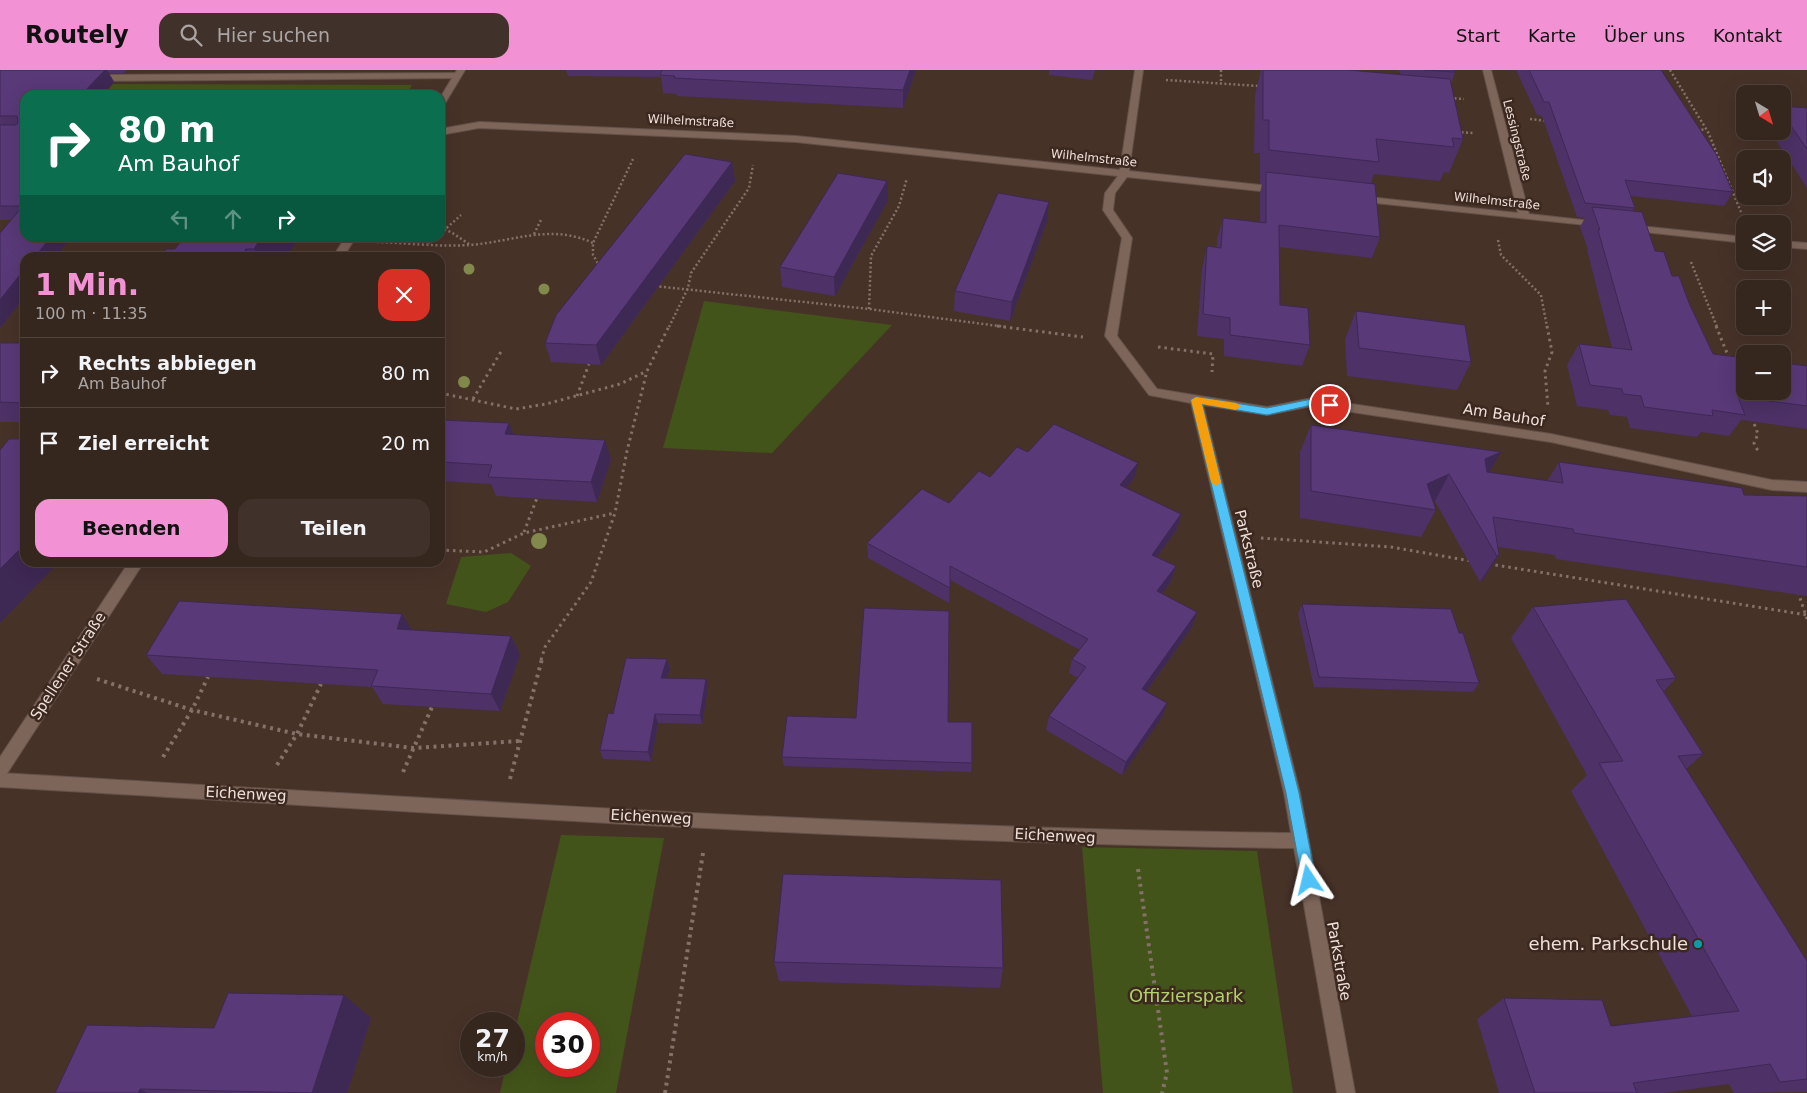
<!DOCTYPE html>
<html lang="de">
<meta charset="utf-8">
<style>
body{margin:0;font-family:"DejaVu Sans",sans-serif;background:#40322b;color:#f1f3f6;height:100vh;display:flex;flex-direction:column;font-size:19px;white-space:nowrap}
*{box-sizing:border-box;margin:0}
p{font-size:16px;color:#aaa5a4}
.icon{flex:none;width:28px;height:28px;fill:none;stroke:currentColor;stroke-width:2;stroke-linecap:round;stroke-linejoin:round}
.map{position:relative;flex:1;overflow:hidden}
.sheet{position:absolute;left:20px;top:182px;width:425px;height:315px;display:flex;flex-direction:column;background:#35261e;border-radius:15px;box-shadow:0 5px 20px #0002,0 0 0 1px #4f433c}
.sheet>*{flex:none}
.banner{position:absolute;left:20px;top:20px;width:425px;height:152px;border-radius:15px;box-shadow:0 5px 20px #0002,0 0 0 1px #4f433c;background:#0b6e4f;color:#fff;overflow:hidden}
.needle{width:32px;rotate:142deg}
.tools{position:absolute;left:1736px;top:15px;display:grid;gap:10px}
.tools a{display:grid;place-items:center;width:55px;height:55px;border-radius:10px;background:#35261e;box-shadow:0 5px 20px #0002,0 0 0 1px #4f433c;font-size:25px}
.speed{position:absolute;left:460px;top:942px;display:flex;gap:10px;font-size:25px;font-weight:700;text-align:center}
.speed>*{display:grid;place-content:center;width:65px;height:65px;border-radius:50%;background:#35261e;box-shadow:0 5px 20px #0002,0 0 0 1px #4f433c;line-height:1}
.speed small{font-size:12px;font-weight:400}
.speed .limit{border:8px solid #d22;background:#fff;color:#111}
.pin{position:absolute;display:grid;place-items:center;width:42px;height:42px;color:#fff;margin:-21px;border:2px solid #fff;border-radius:50%;box-shadow:0 1px 5px #0007}
.me{position:absolute;width:55px;margin:-28px;rotate:350deg;stroke-linejoin:round;filter:drop-shadow(0 0 4px #0008)}
.turn{display:flex;align-items:center;gap:18px;height:105px;padding:0 15px;font-size:22px}
.turn .icon{width:65px;height:65px;stroke-width:2.5}
.turn b{display:block;font-size:35px;line-height:42px}
.lanes{display:flex;align-items:center;height:48px;padding:0 15px;background:#0003;justify-content:center;gap:25px;direction:ltr}
.lanes .off{opacity:.35}
.round{display:grid;place-items:center;flex:none;width:52px;height:52px;border-radius:15px;background:#40322b}
.summary{display:flex;align-items:center;justify-content:space-between;height:85px;padding:0 15px}
h1{font-size:30px;font-weight:600;line-height:38px;color:#f391d5}
.button{display:flex;gap:10px;margin-top:auto;padding:10px 15px}
.button a{flex:1;height:58px;border-radius:15px;background:#f391d5;color:#111;font-size:20px;font-weight:600;line-height:58px;text-align:center}
.button a+a{background:#40322b;color:#f1f3f6}
ul{padding:0;list-style:none}
li{display:flex;align-items:center;gap:15px;height:70px;padding:0 15px;border-top:1px solid #4f433c}
li div{flex:1}
li b{display:block;font-size:19px}
li em{font-style:normal}
header{display:flex;align-items:center;gap:30px;box-sizing:border-box;height:70px;padding:0 25px;background:#f391d5;color:#111}
header strong{font-size:24px}
nav{display:flex;gap:28px;margin-inline-start:auto;font-size:18px}
.search{width:350px;height:45px;background:#40322b;display:flex;align-items:center;gap:12px;box-sizing:border-box;padding:0 18px;border-radius:15px;color:#aaa5a4;font-size:19px}
.map>svg:first-child{display:block}
.green{fill:#43541a;fill-rule:evenodd}
.lines{fill:none;stroke-linecap:round;stroke-linejoin:round}
.service-casing{stroke:#635149;stroke-width:2}
.minor-casing{stroke:#635149;stroke-width:2}
.tertiary-casing{stroke:#635149;stroke-width:2}
.path-far2{stroke:#847169;stroke-width:2.5;stroke-dasharray:2 2.5;stroke-linecap:butt}
.path-far1{stroke:#847169;stroke-width:3;stroke-dasharray:2.5 4;stroke-linecap:butt}
.path{stroke:#847169;stroke-width:4;stroke-dasharray:3 4.5;stroke-linecap:butt}
.service{fill:#7d655a;fill-rule:evenodd}
.minor{fill:#7d655a;fill-rule:evenodd}
.tertiary{fill:#7d655a;fill-rule:evenodd}
.tree{fill:#81894c}
.wall{fill:#4d3167}
.shaded-wall{fill:#3e2854}
.building{fill:#593978;stroke:#3e2854}
.route{fill:#4fc3f7;stroke:#337fa1}
.slow{fill:#f59e0b}
.culture-dot{fill:#0f9aa8;stroke:#3c281f;stroke-width:2}
.labels{text-anchor:middle;stroke-width:5;stroke-linejoin:round;paint-order:stroke}
.far-street-label{font-size:12px;fill:#eee0da;stroke:#3c281f}
.street-label{font-size:15px;fill:#eee0da;stroke:#3c281f}
.near-poi-label{font-size:18px;fill:#eee0da;stroke:#3c281f;text-anchor:end}
.near-park-label{font-size:18px;fill:#b1d169;stroke:#3c281f}
</style>
<header>
<strong>Routely</strong>
<div class="search"><svg class="icon" aria-label="search" viewBox="0 0 24 24"><circle cx="10" cy="10" r="6"/><path d="M15 15l6 6"/></svg>Hier suchen</div>
<nav><a>Start</a><a>Karte</a><a>Über uns</a><a>Kontakt</a></nav>
</header>
<div class="map">
<svg width="1807" height="1023" viewBox="0 0 1807 1023">
<rect width="100%" height="100%" fill="#473228"/>
<g class="green">
<polygon points="113,14 412,15 406,25 103,25"/>
<polygon points="704,231 892,255 772,383 663,378"/>
<polygon points="511,483 531,496 508,532 486,542 446,534 461,487"/>
<path d="M561 765 664 768 616 1023H500L506 996H514V965ZM546 954H589V996H546Z"/>
<polygon points="1082,777 1257,781 1293,1023 1103,1023"/>
</g>
<g class="lines">
<g class="service-casing">
<polygon id="service" points="457,3 460,4 460,8 93,11 89,8 93,5"/>
</g>
<g class="minor-casing">
<g id="minor">
<path d="M1135 0H1143L1129 101 1278 117 1283 120 1278 123 1127 107 1115 123 1113 140 1132 168 1117 266 1157 319 1267 337 1312 328 1551 364 1772 410 1807 412V422L1772 420 1551 372 1312 336 1267 345 1203 335 1300 723 1355 1023H1337L1294 778C862 773 431 742 0 717V703C430 728 860 758 1291 763L1284 723 1191 333 1149 325 1105 266 1122 168 1103 140 1105 123 1118 106 796 72 479 58 440 65V59L479 52 796 66 1120 100Z"/>
<polygon points="1483,0 1491,0 1529,144 1601,152 1605,153 1605,157 1356,131 1356,127 1359,126 1518,143"/>
<polygon points="1630,155 1745,167 1745,173 1626,160 1626,156"/>
<polygon points="1782,171 1807,173 1807,179 1782,177"/>
</g>
</g>
<g class="tertiary-casing">
<g id="tertiary">
<polygon points="457,0 465,0 444,35 440,38 440,28"/>
<polygon points="345,168 355,168 343,188 332,188"/>
<polygon points="129,492 144,492 6,705 0,707 0,687"/>
</g>
</g>
<g class="path-far2">
<polyline points="1221,0 1221,14"/>
<polyline points="1670,0 1708,62 1741,142"/>
<polyline points="1166,10 1259,16"/>
<polyline points="1450,28 1464,29"/>
<polyline points="1530,49 1548,51"/>
<polyline points="1697,59 1706,60"/>
<polyline points="1457,62 1473,63"/>
<polyline points="440,158 451,162 469,174"/>
<polyline points="440,164 461,145"/>
<polyline points="534,164 542,148"/>
<polyline points="1498,170 1501,185 1541,225 1547,257"/>
<path d="M377 172C407 173 439 177 469 175 513 172 550 153 593 173"/>
<polyline points="428,173 436,168"/>
<polyline points="1691,192 1717,257"/>
<polyline points="600,197 593,185 593,173 633,89"/>
<polyline points="655,216 869,239 1006,257"/>
<polyline points="869,239 871,186 899,136 907,108"/>
<polyline points="669,257 688,218 691,203 749,118 753,95"/>
</g>
<g class="path-far1">
<polyline points="997,256 1083,267"/>
<polyline points="1547,256 1552,282 1545,301 1548,337"/>
<polyline points="1716,256 1729,288"/>
<polyline points="1158,277 1213,284 1212,302"/>
<polyline points="440,323 516,339 546,334 620,314 647,301"/>
<polyline points="577,326 589,294"/>
<polyline points="473,329 502,280"/>
<polyline points="1752,348 1758,364 1754,373 1758,381"/>
<polyline points="524,462 537,428"/>
<polyline points="1261,468 1391,477 1471,491"/>
<polyline points="440,469 444,480"/>
<polyline points="440,480 484,482 524,463 615,443"/>
<polyline points="1489,494 1807,545"/>
<polyline points="1798,522 1807,549"/>
<polyline points="541,590 545,577 591,512 615,443 627,381 647,301 669,256"/>
</g>
<g class="path">
<polyline points="97,609 192,640 297,664 413,678 520,671"/>
<polyline points="163,687 192,640 208,607"/>
<polyline points="277,695 297,664 321,614"/>
<polyline points="403,702 432,637"/>
<polyline points="510,709 542,589"/>
<polyline points="1138,799 1167,1003 1162,1023"/>
<polyline points="665,1023 703,783"/>
</g>
<use href="#service" class="service"/>
<use href="#minor" class="minor"/>
<use href="#tertiary" class="tertiary"/>
</g>
<g class="tree">
<circle cx="469" cy="199" r="5.5"/>
<circle cx="544" cy="219" r="5.5"/>
<circle cx="464" cy="312" r="6"/>
<circle cx="539" cy="471" r="8"/>
</g>
<g class="wall">
<polygon points="0,0 126,0 123,3 109,3 114,12 25,25 25,168 70,168 55,188 25,188 25,226 0,258 0,163 11,150 0,150"/>
<polygon points="566,0 916,0 903,38 677,26 677,24 663,23 661,7 568,6"/>
<polygon points="1049,0 1095,0 1092,10 1049,5"/>
<polygon points="1261,0 1348,0 1401,5 1399,0 1454,0 1455,2 1451,14 1463,69 1449,103 1444,102 1440,111 1374,104 1371,113 1380,167 1372,188 1279,177 1280,235 1310,275 1302,296 1224,286 1224,269 1197,266 1202,198 1207,176 1217,178 1217,169 1223,148 1260,152 1260,123 1262,114 1260,114 1260,83 1254,83 1255,25"/>
<polygon points="1516,0 1661,0 1733,122 1724,136 1631,126 1635,138 1633,141 1655,181 1672,206 1689,233 1713,284 1807,296 1807,359 1741,350 1729,366 1701,362 1697,367 1630,358 1627,347 1610,345 1608,340 1577,336 1567,295 1579,274 1612,278 1587,180 1588,179 1580,157 1585,148 1577,147 1542,46 1537,45"/>
<polygon points="1782,36 1807,38 1807,118 1770,61 1782,61"/>
<polygon points="732,92 735,111 601,295 551,292 545,273"/>
<polygon points="888,130 835,226 782,217 780,197"/>
<polygon points="1047,151 1010,251 954,241 955,221"/>
<polygon points="298,168 286,188 160,188 175,179"/>
<polygon points="1356,241 1471,292 1457,320 1347,306 1345,269"/>
<rect x="0" y="273" width="25" height="79"/>
<polygon points="440,350 514,365 611,389 597,432 496,426 491,414 440,411"/>
<polygon points="1311,355 1501,382 1489,402 1547,411 1559,392 1744,425 1807,426 1807,526 1556,489 1555,485 1498,477 1499,485 1482,511 1480,512 1435,431 1433,432 1436,440 1421,467 1300,448 1300,382"/>
<polygon points="1028,382 1134,408 1126,418 1181,444 1177,459 1157,487 1176,496 1171,511 1162,524 1192,557 1146,622 1162,647 1122,705 1046,660 1049,646 1078,608 1069,603 1072,589 1080,580 950,510 949,533 868,488 867,473 949,433"/>
<polygon points="1302,534 1459,563 1479,613 1473,622 1314,617 1298,544"/>
<polygon points="1533,537 1676,608 1664,621 1703,684 1686,699 1807,891 1807,1022 1734,1023 1729,1014 1663,1023 1499,1023 1477,949 1504,928 1611,956 1692,946 1571,721 1587,705 1511,568"/>
<polygon points="402,544 411,560 520,584 500,641 383,634 372,617 162,604 146,585"/>
<polygon points="667,589 670,599 667,608 706,609 708,618 702,654 658,653 651,691 603,689 600,680 613,644"/>
<polygon points="948,652 972,693 971,702 784,696 782,687"/>
<polygon points="774,892 1003,898 1000,918 779,911"/>
<polygon points="371,948 347,1023 55,1023 214,958"/>
</g>
<g class="shaded-wall">
<polygon points="105,0 107,0 114,12 102,25 81,25"/>
<polygon points="910,0 916,0 903,38 903,20"/>
<polygon points="732,92 735,111 601,295 596,275"/>
<polygon points="887,111 888,130 835,226 834,207"/>
<polygon points="1049,132 1047,151 1010,251 1012,232"/>
<polygon points="50,168 70,168 55,188 34,188"/>
<polygon points="261,168 298,168 286,188 259,188 254,179"/>
<polygon points="246,179 251,188 240,188"/>
<polygon points="25,198 25,226 0,258 0,230"/>
<polygon points="509,353 517,373 505,364"/>
<polygon points="605,370 611,389 597,432 591,412"/>
<polygon points="1501,382 1485,409 1485,389"/>
<polygon points="1138,393 1134,408 1116,430 1120,415"/>
<polygon points="1449,404 1435,431 1419,438 1427,414"/>
<polygon points="1181,444 1177,459 1148,499 1152,485"/>
<polygon points="25,474 25,492 59,492 0,553 0,499"/>
<polygon points="1499,485 1482,511 1480,512 1497,486"/>
<polygon points="1176,496 1171,511 1153,536 1157,521"/>
<polygon points="1197,542 1192,557 1138,633 1142,619"/>
<polygon points="402,544 413,562 397,559"/>
<polygon points="511,566 520,584 500,641 491,624"/>
<polygon points="667,589 670,599 664,617 661,608"/>
<polygon points="706,609 708,618 702,654 700,645"/>
<polygon points="1167,633 1162,647 1122,705 1126,692"/>
<polygon points="655,644 658,653 651,691 648,682"/>
<polygon points="344,925 371,948 347,1023 312,1023"/>
<polygon points="140,1019 147,1023 138,1023"/>
</g>
<g class="building">
<polygon points="0,0 105,0 81,25 25,25 25,83 23,85 25,85 25,168 50,168 34,188 25,188 25,198 0,230 0,163 23,136 0,136 0,55 16,55 18,53 17,46 0,46"/>
<polygon points="662,0 910,0 903,20 674,8 675,6 660,5"/>
<polygon points="1263,0 1348,0 1450,9 1463,69 1452,68 1454,77 1376,69 1379,92 1269,80 1269,50 1263,50"/>
<polygon points="1424,0 1454,0 1455,2"/>
<polygon points="1529,0 1661,0 1716,84 1733,122 1625,110 1635,138 1585,133 1549,32 1544,32"/>
<polygon points="1782,36 1807,38 1807,79 1782,43"/>
<polygon points="685,84 732,92 596,275 545,273 556,245"/>
<polygon points="1266,102 1375,114 1380,167 1279,155 1280,235 1308,238 1310,275 1230,265 1230,248 1203,244 1207,176 1221,178 1223,148 1266,153"/>
<polygon points="838,103 887,111 834,207 780,197"/>
<polygon points="998,123 1049,132 1012,232 955,221"/>
<polygon points="1592,137 1642,142 1655,181 1664,182 1672,206 1679,206 1689,233 1713,284 1745,288 1745,321 1782,321 1782,293 1807,296 1807,336 1738,327 1745,345 1712,340 1713,346 1644,337 1641,326 1623,324 1622,319 1590,315 1579,274 1632,280 1598,160 1600,160"/>
<polygon points="183,168 261,168 254,179 246,179 240,188 160,188 166,179 175,179"/>
<polygon points="1356,241 1465,255 1471,292 1359,278"/>
<polygon points="0,273 25,273 25,333 0,332"/>
<polygon points="440,350 509,353 505,364 605,370 591,412 488,407 492,395 440,392"/>
<polygon points="1054,354 1138,393 1120,415 1181,444 1152,485 1176,496 1157,521 1197,542 1142,619 1167,633 1126,692 1049,646 1086,597 1072,589 1088,569 950,496 950,518 867,473 922,419 949,433 979,401 990,407 1017,377 1028,382"/>
<polygon points="1311,355 1501,382 1485,389 1487,402 1563,413 1559,392 1742,418 1744,425 1807,426 1807,497 1574,463 1573,459 1493,447 1499,485 1497,486 1449,404 1427,414 1436,440 1311,421"/>
<polygon points="9,369 25,369 25,474 0,499 0,380"/>
<polygon points="1626,529 1676,608 1656,610 1703,684 1678,686 1807,891 1807,1009 1780,1012 1770,994 1633,1013 1637,1023 1535,1023 1504,928 1602,930 1611,956 1739,941 1599,693 1623,691 1533,537"/>
<polygon points="179,531 402,544 397,559 511,566 491,624 371,616 378,600 146,585"/>
<polygon points="1302,534 1451,539 1459,563 1463,563 1479,613 1319,607"/>
<polygon points="864,538 949,541 948,652 972,652 972,693 782,687 787,646 856,648"/>
<polygon points="626,588 667,589 661,608 706,609 700,645 655,644 648,682 600,680 608,643 613,644"/>
<polygon points="783,804 1001,810 1003,898 774,892"/>
<polygon points="228,923 344,925 312,1023 140,1019 138,1023 55,1023 87,955 214,958"/>
</g>
<polygon class="route" points="1196,327 1267,338 1312,329 1330,332 1335,335 1330,338 1312,335 1267,345 1202,334 1299,723 1316,810 1314,815 1309,816 1304,815 1302,810 1286,723 1191,330"/>
<polygon class="slow" points="1196,327 1236,333 1241,336 1236,340 1202,334 1221,412 1216,416 1211,412 1191,330"/>
<circle class="culture-dot" cx="1698" cy="874" r="5"/>
<g class="labels">
<g class="far-street-label">
<text transform="translate(691 51) rotate(3)" y="4">Wilhelmstraße</text>
<text transform="translate(1517 70) rotate(76)" y="4">Lessingstraße</text>
<text transform="translate(1094 88) rotate(6)" y="4">Wilhelmstraße</text>
<text transform="translate(1497 131) rotate(6)" y="4">Wilhelmstraße</text>
</g>
<g class="street-label">
<text transform="translate(1504 345) rotate(9)" y="5">Am Bauhof</text>
<text transform="translate(1249 479) rotate(76)" y="5">Parkstraße</text>
<text transform="translate(68 596) rotate(-57)" y="5">Spellener Straße</text>
<text transform="translate(246 724) rotate(3)" y="5">Eichenweg</text>
<text transform="translate(651 747) rotate(3)" y="5">Eichenweg</text>
<text transform="translate(1055 766) rotate(3)" y="5">Eichenweg</text>
<text transform="translate(1339 891) rotate(80)" y="5">Parkstraße</text>
</g>
<g class="near-poi-label">
<text x="1688" y="880">ehem. Parkschule</text>
</g>
<g class="near-park-label">
<text x="1186" y="932">Offizierspark</text>
</g>
</g>
</svg>
<div class="tools">
<a><svg class="needle" viewBox="-14 -14 28 28"><path d="M0-13l5 13h-10z" fill="#e53935"/><path d="M0 13l5-13h-10z" fill="#aaa5a4"/></svg></a>
<a><svg class="icon" aria-label="sound" viewBox="0 0 24 24"><path d="M4 9h4l5-4v14l-5-4H4zM17 9q2 3 0 6"/></svg></a>
<a><svg class="icon" aria-label="layers" viewBox="0 0 24 24"><path d="M12 4l9 5-9 5-9-5zM3 14l9 5 9-5"/></svg></a>
<a>+</a>
<a>−</a>
</div>
<div class="speed"><div>27<small>km/h</small></div><div class="limit">30</div></div>
<div class="pin" style="left:1330px;top:335px;background:#d93025"><svg class="icon" aria-label="arrive" viewBox="0 0 24 24"><path d="M6 21V4h12l-3 4 3 4H6"/></svg></div>
<svg class="me" style="left:1309px;top:810px" viewBox="-20 -20 40 40"><path d="M0-17L14 15 0 8-14 15z" fill="#4fc3f7" stroke="#fff" stroke-width="4"/></svg>
<div class="banner">
<div class="turn"><svg class="icon" aria-label="right" viewBox="0 0 24 24"><path d="M7 20v-9h11M14 6l5 5-5 5"/></svg><div><b>80 m</b>Am Bauhof</div></div>
<div class="lanes"><svg class="icon off" aria-label="left" viewBox="0 0 24 24"><path d="M17 20v-9H6M10 6l-5 5 5 5"/></svg><svg class="icon off" aria-label="ahead" viewBox="0 0 24 24"><path d="M12 20V5M6 11l6-6 6 6"/></svg><svg class="icon" aria-label="right" viewBox="0 0 24 24"><path d="M7 20v-9h11M14 6l5 5-5 5"/></svg></div>
</div>
<section class="sheet">
<div class="summary"><div><h1>1 Min.</h1><p>100 m · 11:35</p></div><a class="round" style="background:#d93025;color:#fff"><svg class="icon" aria-label="close" viewBox="0 0 24 24"><path d="M6 6l12 12M18 6L6 18"/></svg></a></div>
<ul>
<li><svg class="icon" aria-label="right" viewBox="0 0 24 24"><path d="M7 20v-9h11M14 6l5 5-5 5"/></svg><div><b>Rechts abbiegen</b><p>Am Bauhof</p></div><em>80 m</em></li>
<li><svg class="icon" aria-label="arrive" viewBox="0 0 24 24"><path d="M6 21V4h12l-3 4 3 4H6"/></svg><div><b>Ziel erreicht</b></div><em>20 m</em></li>
</ul>
<div class="button"><a>Beenden</a><a>Teilen</a></div>
</section>
</div>
